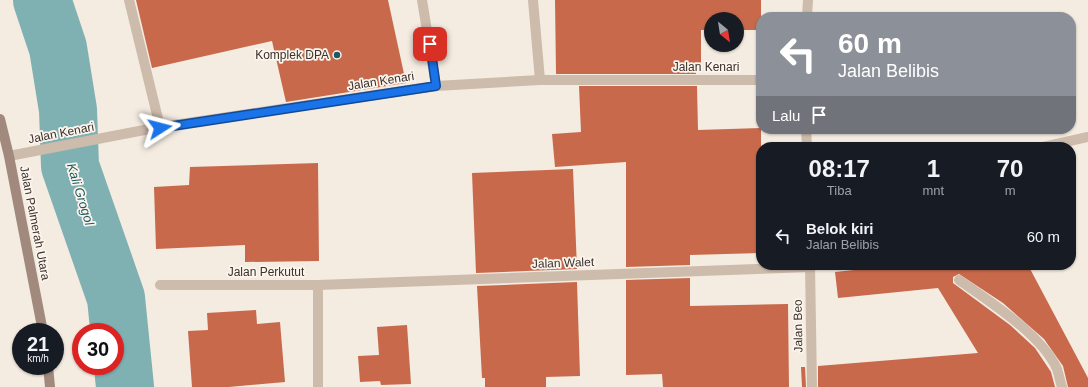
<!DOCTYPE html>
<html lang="id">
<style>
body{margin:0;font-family:Helvetica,sans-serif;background:#20242c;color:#f1f3f6;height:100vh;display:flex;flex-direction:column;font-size:15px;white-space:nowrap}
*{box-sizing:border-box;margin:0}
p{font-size:13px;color:#9ea1a6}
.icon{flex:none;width:22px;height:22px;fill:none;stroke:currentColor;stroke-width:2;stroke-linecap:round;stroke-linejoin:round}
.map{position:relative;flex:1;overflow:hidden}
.side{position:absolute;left:756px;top:142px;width:320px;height:128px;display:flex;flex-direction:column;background:#171b24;border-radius:16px;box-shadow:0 1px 3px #0004}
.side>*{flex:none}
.banner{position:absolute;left:756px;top:12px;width:320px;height:122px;border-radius:16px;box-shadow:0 1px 3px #0004;background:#8c9099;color:#fff;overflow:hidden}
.needle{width:26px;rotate:150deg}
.tools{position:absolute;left:704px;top:12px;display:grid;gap:8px}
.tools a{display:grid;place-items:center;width:40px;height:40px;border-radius:50%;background:#171b24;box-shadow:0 1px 3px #0004;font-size:20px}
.speed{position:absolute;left:12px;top:323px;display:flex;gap:8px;font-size:20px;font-weight:700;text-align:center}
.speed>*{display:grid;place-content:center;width:52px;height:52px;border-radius:50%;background:#171b24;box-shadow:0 1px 3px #0004;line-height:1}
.speed small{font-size:10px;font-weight:400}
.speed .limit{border:6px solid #d22;background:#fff;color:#111}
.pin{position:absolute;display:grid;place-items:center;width:34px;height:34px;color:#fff;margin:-17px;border-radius:8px;box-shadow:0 2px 6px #0006}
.me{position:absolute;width:44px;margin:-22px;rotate:81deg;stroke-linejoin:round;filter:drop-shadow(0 0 3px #0008)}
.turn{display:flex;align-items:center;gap:14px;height:84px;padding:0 16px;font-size:18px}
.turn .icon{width:52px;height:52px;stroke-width:2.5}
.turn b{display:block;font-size:28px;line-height:34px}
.then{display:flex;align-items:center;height:38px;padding:0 16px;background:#0003;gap:8px;font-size:15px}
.eta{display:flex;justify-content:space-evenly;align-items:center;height:68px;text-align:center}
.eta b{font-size:24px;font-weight:800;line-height:28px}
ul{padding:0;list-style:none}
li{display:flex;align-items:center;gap:12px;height:52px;padding:0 16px}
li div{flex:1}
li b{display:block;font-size:15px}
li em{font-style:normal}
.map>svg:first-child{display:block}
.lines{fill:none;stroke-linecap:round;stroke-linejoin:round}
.river{stroke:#7fb0b2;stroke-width:58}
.building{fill:#c8694b}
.street{stroke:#cdbbac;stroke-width:10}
.secondary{stroke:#a18a7d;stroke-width:10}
.route-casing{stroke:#114b97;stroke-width:10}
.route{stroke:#1a73e8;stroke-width:7}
.poi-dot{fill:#1f5a5e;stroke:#fbf5ee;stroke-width:1.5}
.labels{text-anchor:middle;stroke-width:3.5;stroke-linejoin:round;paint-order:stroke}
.poi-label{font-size:12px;fill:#3b302b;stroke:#fbf5ee;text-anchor:end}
.street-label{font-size:12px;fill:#3b302b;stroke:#fbf5ee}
.water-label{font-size:13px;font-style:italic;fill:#1f5a5e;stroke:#fbf5ee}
</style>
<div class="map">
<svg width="1088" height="387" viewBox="0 0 1088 387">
<rect width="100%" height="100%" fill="#f4ebe1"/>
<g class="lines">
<polyline class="river" points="42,0 58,48 68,110 70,166 116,298 125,387"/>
</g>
<g class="building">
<polygon points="136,0 388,0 406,83 286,102 272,41 152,68"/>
<polygon points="555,0 761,0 761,30 737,30 737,19 711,19 711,30 701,30 701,69 696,69 696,74 556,74"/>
<polygon points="579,86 697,86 698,130 761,128 761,253 690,255 690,265 626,267 626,162 555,167 552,134 581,132"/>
<polygon points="318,163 319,261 245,262 245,245 156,249 154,187 189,185 190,167"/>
<polygon points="573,169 577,269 476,273 472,173"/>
<polygon points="902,265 1028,265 1088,378 1088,387 1068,387 1063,366 1044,339 1003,303 959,274 953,277 953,283 1010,325 1035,348 1051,372 1055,387 818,387 818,366 978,353 938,288 838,298 835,272"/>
<polygon points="690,278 690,306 788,304 789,387 663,387 662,374 626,375 626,280"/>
<polygon points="577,282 580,376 546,377 546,387 485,387 485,378 482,378 477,286"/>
<polygon points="256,310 257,324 280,322 285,382 229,387 192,387 188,331 208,330 207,313"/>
<polygon points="407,325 411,384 381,385 380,381 360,382 358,356 379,355 377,327"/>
<polygon points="801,367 805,367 806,387 802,387"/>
</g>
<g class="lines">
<g class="street">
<polyline points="129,0 160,127"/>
<polyline points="422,0 436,86"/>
<polyline points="533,0 540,80"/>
<polyline points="807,17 808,0"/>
<polyline points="806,129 807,147"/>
<polyline points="1043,147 1088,137"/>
<polyline points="9,156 160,127 436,86 540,80 761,80"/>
<polyline points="810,265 812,387"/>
<path d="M959 280C989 301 1042 335 1057 369 1059 375 1060 381 1062 387"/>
<polyline points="160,285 318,285 810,267"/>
<polyline points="318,387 318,285"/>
</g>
<g class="secondary">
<polyline points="0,119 9,156 43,332"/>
<polyline points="48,366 50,387"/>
</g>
</g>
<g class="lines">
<g class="route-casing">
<polyline id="route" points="160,128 436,86 430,44"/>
</g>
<use href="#route" class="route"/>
</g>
<circle class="poi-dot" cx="337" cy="55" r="4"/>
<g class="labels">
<g class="poi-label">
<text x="329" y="59">Komplek DPA</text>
</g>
<g class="street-label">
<text x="706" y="71">Jalan Kenari</text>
<text transform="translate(381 81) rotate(-9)" y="4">Jalan Kenari</text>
<text transform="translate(61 133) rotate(-11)" y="4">Jalan Kenari</text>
<text transform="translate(35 223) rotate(79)" y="4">Jalan Palmerah Utara</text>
<text transform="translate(563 263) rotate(-2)" y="4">Jalan Walet</text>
<text x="266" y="276">Jalan Perkutut</text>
<text transform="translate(798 326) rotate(-91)" y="4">Jalan Beo</text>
</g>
<g class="water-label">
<text transform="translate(81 194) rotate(73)" y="5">Kali Grogol</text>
</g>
</g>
</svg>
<div class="tools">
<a><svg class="needle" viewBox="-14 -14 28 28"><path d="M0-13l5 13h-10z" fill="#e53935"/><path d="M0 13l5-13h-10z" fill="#9ea1a6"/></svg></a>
</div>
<div class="speed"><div>21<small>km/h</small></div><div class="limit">30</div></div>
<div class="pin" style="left:430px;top:44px;background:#d93025"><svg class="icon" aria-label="arrive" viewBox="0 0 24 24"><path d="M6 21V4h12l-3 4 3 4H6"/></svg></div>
<svg class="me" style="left:160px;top:128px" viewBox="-20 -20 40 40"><path d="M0-17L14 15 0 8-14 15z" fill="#1a73e8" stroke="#fff" stroke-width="4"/></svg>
<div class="banner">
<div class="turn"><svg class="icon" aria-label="left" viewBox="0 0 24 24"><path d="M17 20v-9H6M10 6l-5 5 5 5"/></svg><div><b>60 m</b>Jalan Belibis</div></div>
<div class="then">Lalu<svg class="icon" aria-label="arrive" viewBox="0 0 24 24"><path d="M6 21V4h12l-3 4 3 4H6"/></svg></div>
</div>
<section class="side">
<div class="eta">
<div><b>08:17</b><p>Tiba</p></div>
<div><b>1</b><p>mnt</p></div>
<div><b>70</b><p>m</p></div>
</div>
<ul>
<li><svg class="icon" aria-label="left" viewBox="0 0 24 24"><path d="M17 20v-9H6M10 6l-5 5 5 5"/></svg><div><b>Belok kiri</b><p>Jalan Belibis</p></div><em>60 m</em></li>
</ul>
</section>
</div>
